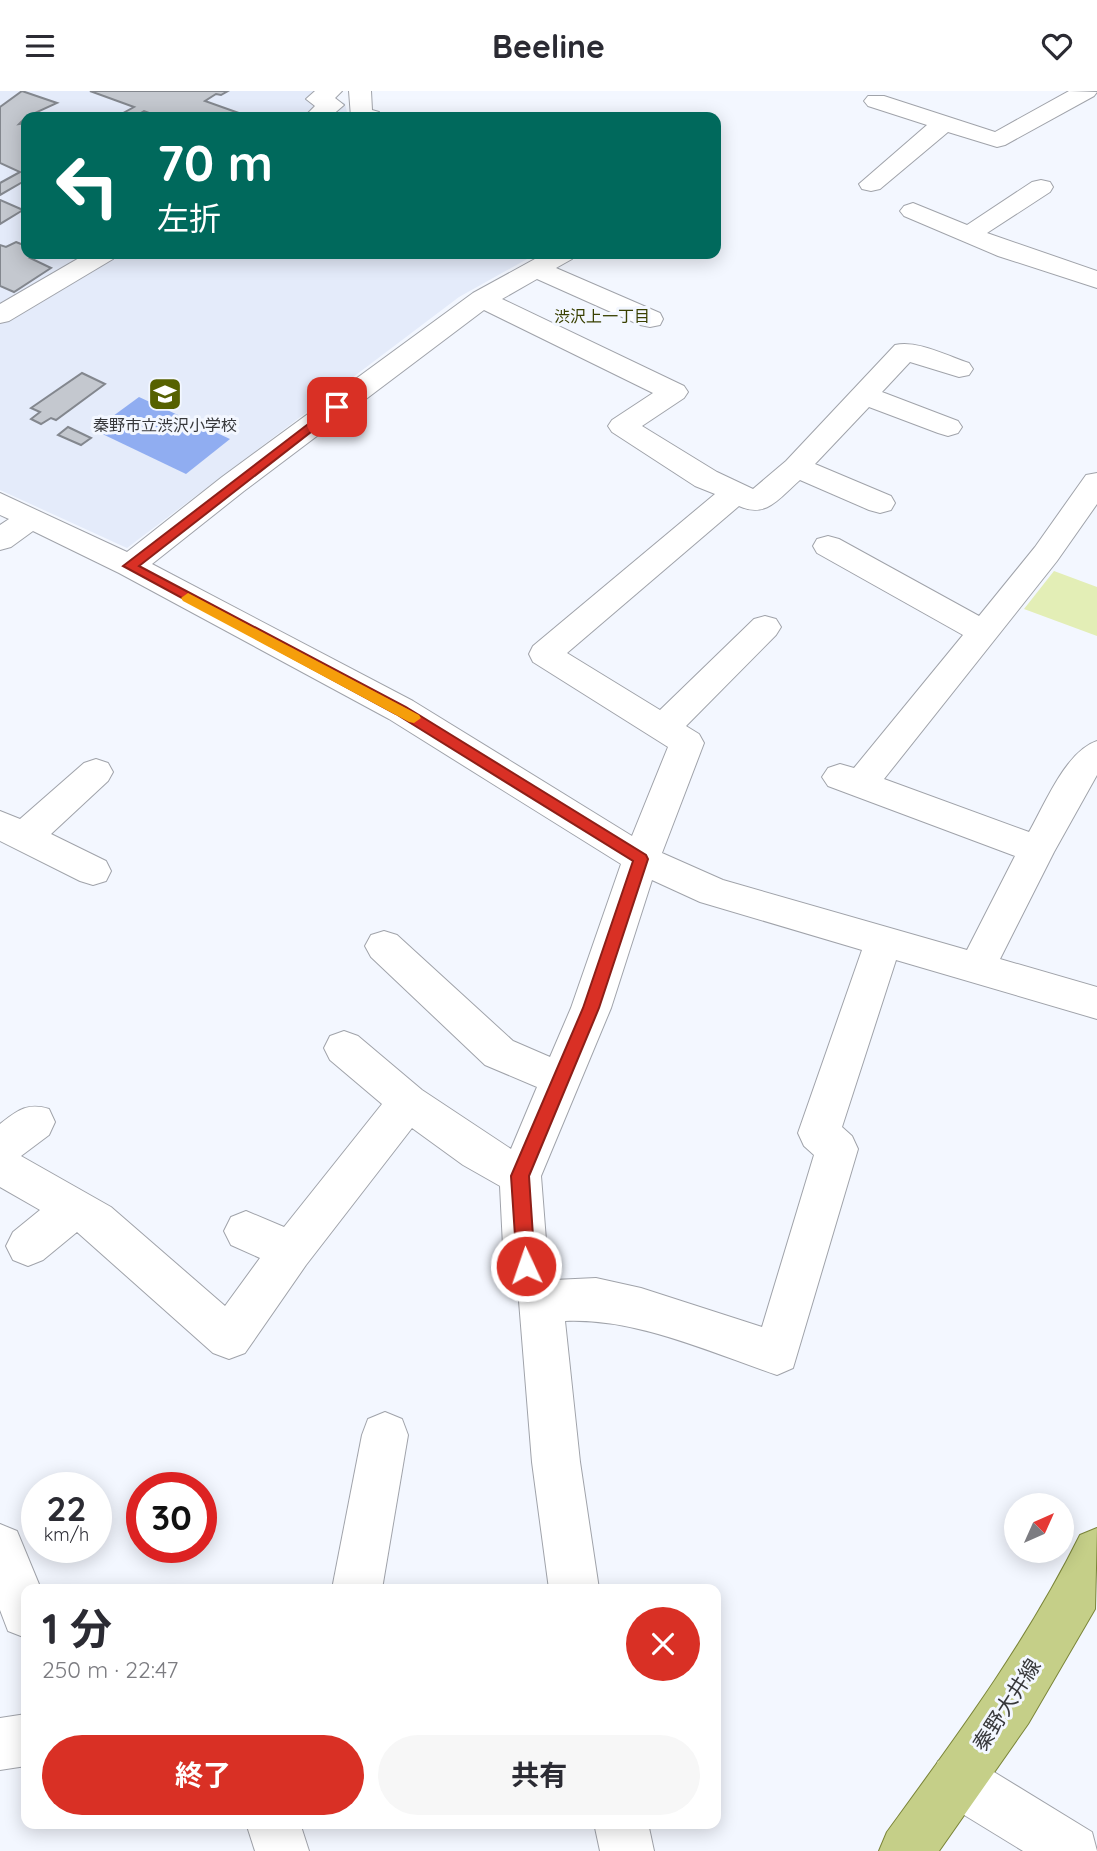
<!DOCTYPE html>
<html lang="ja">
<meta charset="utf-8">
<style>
body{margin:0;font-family:Quicksand,"Noto Sans JP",sans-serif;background:#f7f7f7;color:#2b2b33;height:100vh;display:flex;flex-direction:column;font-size:26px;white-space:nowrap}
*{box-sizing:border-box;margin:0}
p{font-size:23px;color:#7c7c81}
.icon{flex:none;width:38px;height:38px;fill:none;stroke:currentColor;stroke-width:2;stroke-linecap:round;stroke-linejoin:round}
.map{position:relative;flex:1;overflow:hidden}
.sheet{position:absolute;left:21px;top:1493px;width:700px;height:245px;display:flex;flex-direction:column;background:#fff;border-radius:14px;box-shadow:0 4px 18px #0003}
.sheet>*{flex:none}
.top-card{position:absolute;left:21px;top:21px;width:700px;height:147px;border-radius:14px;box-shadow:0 4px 18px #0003;background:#00695c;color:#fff;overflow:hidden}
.needle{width:46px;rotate:45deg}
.buttons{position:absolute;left:1004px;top:1402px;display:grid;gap:14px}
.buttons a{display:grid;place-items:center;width:70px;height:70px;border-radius:50%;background:#fff;box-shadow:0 4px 18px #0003;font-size:35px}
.speed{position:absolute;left:21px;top:1381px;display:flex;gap:14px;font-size:35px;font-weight:700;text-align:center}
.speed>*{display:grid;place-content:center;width:91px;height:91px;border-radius:50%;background:#fff;box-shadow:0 4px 18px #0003;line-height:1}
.speed small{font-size:18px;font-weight:400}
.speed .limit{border:10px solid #d22;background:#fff;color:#111}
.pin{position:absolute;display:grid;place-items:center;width:60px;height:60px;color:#fff;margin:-30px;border-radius:14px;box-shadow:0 4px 10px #0006}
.me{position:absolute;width:77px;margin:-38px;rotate:357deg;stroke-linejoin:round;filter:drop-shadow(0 0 5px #0008)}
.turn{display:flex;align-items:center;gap:24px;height:147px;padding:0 21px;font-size:32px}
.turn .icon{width:91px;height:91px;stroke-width:2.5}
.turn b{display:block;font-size:49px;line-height:60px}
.round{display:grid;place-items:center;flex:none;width:74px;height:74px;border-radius:37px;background:#f7f7f7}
.overview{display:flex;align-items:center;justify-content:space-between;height:119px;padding:0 21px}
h1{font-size:42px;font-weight:700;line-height:52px}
.button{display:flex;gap:14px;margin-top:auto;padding:14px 21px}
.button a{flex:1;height:80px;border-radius:42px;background:#d93025;color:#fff;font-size:28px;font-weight:700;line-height:80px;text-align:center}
.button a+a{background:#f7f7f7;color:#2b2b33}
header{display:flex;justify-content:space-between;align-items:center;height:91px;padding:0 21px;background:#fff;font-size:32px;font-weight:700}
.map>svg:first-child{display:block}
.built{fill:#e4ebfa}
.green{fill:#e3eeb6}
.water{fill:#90adf1}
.building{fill:#c4c8cf;stroke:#83878e;stroke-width:2}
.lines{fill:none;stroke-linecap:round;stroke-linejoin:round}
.minor-casing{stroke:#a0a3aa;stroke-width:2}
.major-casing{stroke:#7b8539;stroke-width:2}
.minor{fill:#fff;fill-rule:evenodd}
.major{fill:#c5cf88;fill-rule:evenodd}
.route{fill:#d93025;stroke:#8d1f18;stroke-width:2}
.slow{fill:#f59e0b}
.labels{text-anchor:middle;stroke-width:6;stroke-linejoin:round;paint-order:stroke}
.far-neighbourhood-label{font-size:16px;fill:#394001;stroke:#f3f7ff}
.far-poi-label{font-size:16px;fill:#37383b;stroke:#f3f7ff}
.near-street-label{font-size:21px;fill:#37383b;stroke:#f3f7ff}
</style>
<header><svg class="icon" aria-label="menu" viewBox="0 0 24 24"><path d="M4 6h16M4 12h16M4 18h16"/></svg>Beeline<svg class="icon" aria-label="heart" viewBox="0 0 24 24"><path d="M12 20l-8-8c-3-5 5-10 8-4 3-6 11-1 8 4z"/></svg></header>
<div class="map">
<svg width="1097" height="1760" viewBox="0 0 1097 1760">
<rect width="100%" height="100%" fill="#f3f7ff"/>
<polygon class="built" points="0,0 318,0 316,3 345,12 348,26 26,26 26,163 536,163 459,206 127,457 0,399"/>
<polygon class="green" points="1054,480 1097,496 1097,545 1024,518"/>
<polygon class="water" points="139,306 230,348 186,383 94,339"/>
<g class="building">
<polygon points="22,0 57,12 26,26 19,33 26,32 26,89 0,104 0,92 20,81 0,72 0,16"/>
<polygon points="90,0 228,0 221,4 216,3 205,10 250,26 160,26 144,20 134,26 116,26 134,16"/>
<polygon points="0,109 23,119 0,133"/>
<polygon points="16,151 26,155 26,163 38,163 30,167 51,177 14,201 0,195 0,154 6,156"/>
<polygon points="82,282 105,293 56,329 51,327 41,333 31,328 40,321 31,317"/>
<polygon points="68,336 91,347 81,354 58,344"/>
</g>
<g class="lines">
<g class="minor-casing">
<g id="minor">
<polygon points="315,0 342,0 335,7 344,14 330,26 304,26 315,15 306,8"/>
<polygon points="349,0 371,0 372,19 379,21 382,26 351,26"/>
<polygon points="1069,0 1097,1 1094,5 1005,54 997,56 948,41 880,98 871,100 862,98 859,93 927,34 868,15 864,10 868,5 884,5 995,41"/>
<polygon points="1041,89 1050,91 1053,96 1050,101 987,142 1097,180 1097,197 998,165 904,125 900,120 904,115 913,112 967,134 1032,91"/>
<polygon points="86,163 117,163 113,168 9,230 0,232 0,213"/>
<path d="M544 163H576L572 168 556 177 660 222 663 228 660 234 650 236 640 234 537 188 502 208 684 295 688 301 684 307 642 335 717 381 753 398 786 370 895 254C918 249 947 265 969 272L973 278 969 284 959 286 910 271 882 301 958 330 962 336 958 342 948 345 938 342 869 316 815 373 891 405 895 412 891 419 880 422 869 419 800 389C780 406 767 428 739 415L567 562 660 619 754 528 765 525 776 528 781 536 776 544 686 635 699 643 704 652 662 762 723 789 967 859 1015 765 828 695 822 686 828 677 840 673 854 677 963 544 817 462 813 455 817 448 828 445 839 448 979 525 1035 456 1086 384 1097 382V413L1057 470 884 688 1029 741C1045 713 1066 660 1097 650V684L1054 761 1000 868 1097 896V928L896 869 842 1036 852 1045 858 1058 793 1277 777 1284C709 1261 637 1227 565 1230L580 1371 599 1498H549L532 1371 519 1210 504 1175 500 1095 463 1074 412 1037 306 1174 245 1262 229 1268 213 1262 77 1141 43 1169 28 1175 13 1169 6 1155 13 1141 40 1119 0 1096V1033C17 1020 27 1011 49 1018L55 1031 49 1044 21 1065 111 1116 225 1215 260 1167 231 1154 224 1140 231 1126 246 1120 284 1136 382 1013 330 969 324 957 330 945 344 940 358 945 422 999 511 1058 537 996 485 974 371 866 365 855 371 844 384 840 397 844 513 950 550 966 571 917 621 773 389 628 119 482 33 440 11 456 0 459V434L9 428 0 424V402L127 461 222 386 473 202ZM484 219 653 302 612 329 608 335 612 341 695 395 715 403 533 555 529 563 533 571 668 656 632 745 413 610 152 473 244 400ZM652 789 700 811 862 859 798 1042 804 1055 814 1064 762 1236 641 1197 596 1187 554 1189 548 1175 541 1085 611 917Z"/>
<polygon points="96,668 108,672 113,681 108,690 51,743 106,770 111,780 106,790 93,794 80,790 0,750 0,720 20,728 84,672"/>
<polygon points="385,1321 402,1328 408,1344 382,1498 332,1498 362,1344 368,1328"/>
<polygon points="0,1433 17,1440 41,1498 26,1498 26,1547 8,1540 0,1519"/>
<polygon points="26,1623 26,1675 0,1679 0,1627"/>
<polygon points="957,1663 976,1670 1092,1741 1097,1760 1023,1760 938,1708 931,1689 938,1670"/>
<polygon points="246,1732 300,1732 309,1760 255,1760"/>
<polygon points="594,1732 648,1732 654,1760 600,1760"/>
</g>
</g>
<g class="major-casing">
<path id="major" d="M1097 1437 1095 1518 1028 1633 939 1760H879L887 1741C957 1645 1027 1551 1080 1444Z"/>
</g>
<use href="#minor" class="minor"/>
<use href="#major" class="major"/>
</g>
<polygon class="route" points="333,314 343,316 139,475 406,616 646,764 648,768 599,917 529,1085 535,1175 533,1181 526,1183 520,1181 517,1175 511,1085 583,917 633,770 396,623 123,475"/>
<polygon class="slow" points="188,502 419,624 421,627 414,632 409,631 183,510 181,507"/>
<defs>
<g id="school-square" transform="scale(1.75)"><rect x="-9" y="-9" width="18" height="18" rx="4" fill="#566100" stroke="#f3f7ff"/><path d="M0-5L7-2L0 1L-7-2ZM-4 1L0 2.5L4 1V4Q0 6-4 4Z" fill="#fff"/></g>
</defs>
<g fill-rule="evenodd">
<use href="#school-square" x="165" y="303"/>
</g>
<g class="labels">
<g class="far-neighbourhood-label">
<text x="602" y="231">渋沢上一丁目</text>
</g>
<g class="far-poi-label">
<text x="165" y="340">秦野市立渋沢小学校</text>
</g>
<g class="near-street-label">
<text transform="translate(1007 1614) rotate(-57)" y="7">秦野大井線</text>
</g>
</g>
</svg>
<div class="buttons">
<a><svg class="needle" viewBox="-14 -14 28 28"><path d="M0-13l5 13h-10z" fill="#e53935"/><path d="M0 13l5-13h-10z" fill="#7c7c81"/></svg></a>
</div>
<div class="speed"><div>22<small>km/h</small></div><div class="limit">30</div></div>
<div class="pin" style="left:337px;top:316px;background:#d93025"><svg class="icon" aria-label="arrive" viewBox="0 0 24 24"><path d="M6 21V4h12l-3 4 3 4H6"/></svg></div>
<svg class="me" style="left:526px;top:1175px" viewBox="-20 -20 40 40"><circle r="17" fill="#d93025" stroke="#fff" stroke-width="3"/><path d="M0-11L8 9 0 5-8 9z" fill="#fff"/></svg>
<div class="top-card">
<div class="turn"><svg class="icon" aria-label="left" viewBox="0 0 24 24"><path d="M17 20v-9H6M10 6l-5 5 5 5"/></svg><div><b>70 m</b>左折</div></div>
</div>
<section class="sheet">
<div class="overview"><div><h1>1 分</h1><p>250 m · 22:47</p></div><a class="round" style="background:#d93025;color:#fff"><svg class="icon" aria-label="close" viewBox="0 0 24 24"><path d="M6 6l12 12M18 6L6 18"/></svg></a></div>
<div class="button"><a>終了</a><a>共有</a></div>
</section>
</div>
